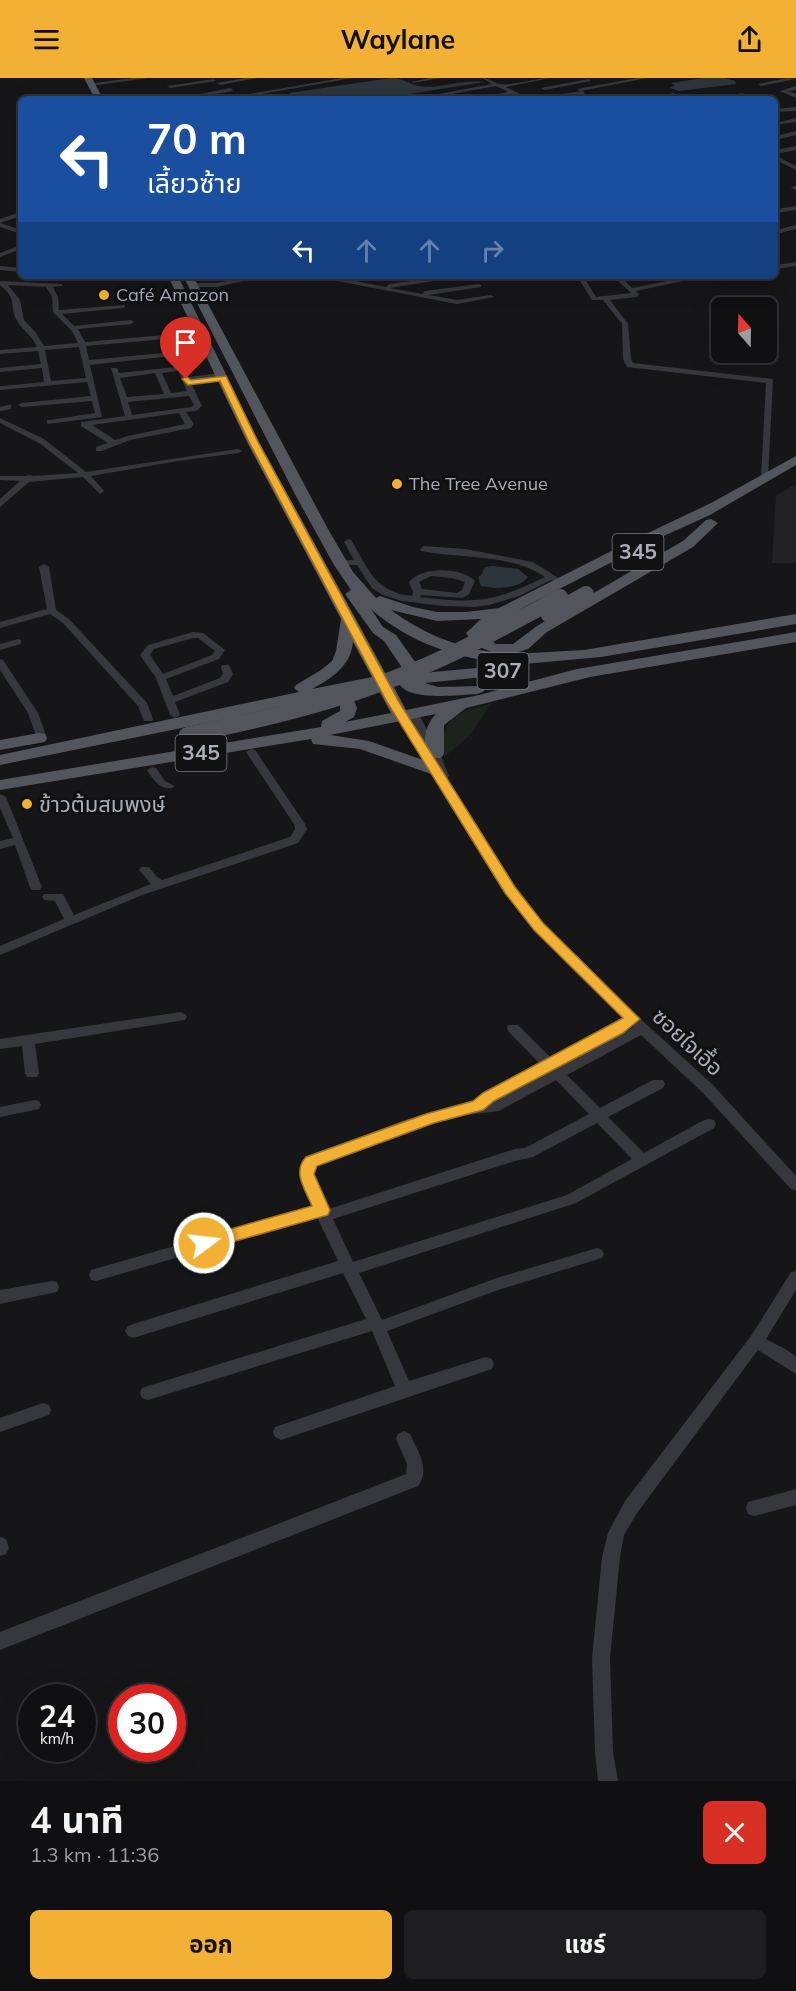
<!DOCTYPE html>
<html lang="th">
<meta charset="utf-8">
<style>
body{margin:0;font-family:Mulish,"Noto Sans Thai",sans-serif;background:#1e1e20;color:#f1f3f6;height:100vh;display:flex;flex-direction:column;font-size:22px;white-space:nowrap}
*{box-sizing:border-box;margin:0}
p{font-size:20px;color:#9c9d9f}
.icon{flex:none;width:33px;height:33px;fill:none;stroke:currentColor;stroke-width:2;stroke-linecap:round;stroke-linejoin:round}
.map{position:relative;height:1703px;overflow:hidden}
.details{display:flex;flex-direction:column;background:#101012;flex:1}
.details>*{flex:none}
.guide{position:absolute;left:18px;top:18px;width:760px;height:183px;border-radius:9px;box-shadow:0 6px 24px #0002,0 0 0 2px #303032;background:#1a4fa0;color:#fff;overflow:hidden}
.needle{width:39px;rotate:340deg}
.fabs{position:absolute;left:711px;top:219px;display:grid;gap:12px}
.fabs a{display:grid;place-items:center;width:66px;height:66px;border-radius:9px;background:#101012;box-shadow:0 6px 24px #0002,0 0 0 2px #303032;font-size:30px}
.speed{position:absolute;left:18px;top:1606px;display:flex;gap:12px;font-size:30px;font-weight:700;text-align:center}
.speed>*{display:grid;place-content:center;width:78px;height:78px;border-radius:50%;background:#101012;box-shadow:0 6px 24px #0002,0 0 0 2px #303032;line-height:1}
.speed small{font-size:15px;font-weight:400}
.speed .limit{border:9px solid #d22;background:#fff;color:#111}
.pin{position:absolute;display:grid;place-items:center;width:51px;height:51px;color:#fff;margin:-62px -26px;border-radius:50% 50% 50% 0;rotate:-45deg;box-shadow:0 0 6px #0007}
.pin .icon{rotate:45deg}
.me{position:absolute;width:66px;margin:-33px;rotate:75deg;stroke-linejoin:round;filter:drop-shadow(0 0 4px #0008)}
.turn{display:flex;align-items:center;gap:21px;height:126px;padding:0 30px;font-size:27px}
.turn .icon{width:78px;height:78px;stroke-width:2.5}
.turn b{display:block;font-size:42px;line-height:51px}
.lanes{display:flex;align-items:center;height:57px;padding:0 30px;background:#0003;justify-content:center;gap:30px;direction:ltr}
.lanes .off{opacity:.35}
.round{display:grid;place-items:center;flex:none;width:63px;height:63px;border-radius:9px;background:#1e1e20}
.head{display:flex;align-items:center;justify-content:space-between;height:102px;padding:0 30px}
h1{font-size:36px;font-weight:700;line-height:45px}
.button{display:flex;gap:12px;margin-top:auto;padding:12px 30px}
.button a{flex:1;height:69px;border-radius:9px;background:#f2b134;color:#111;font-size:24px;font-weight:700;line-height:69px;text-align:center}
.button a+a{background:#1e1e20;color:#f1f3f6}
header{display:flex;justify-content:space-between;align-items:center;height:78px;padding:0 30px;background:#f2b134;color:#111;font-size:27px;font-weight:700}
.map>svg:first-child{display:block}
.built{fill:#222225}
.green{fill:#1c231d}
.water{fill:#2c353c}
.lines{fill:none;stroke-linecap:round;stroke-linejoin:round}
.street{fill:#37383d;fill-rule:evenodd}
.primary{fill:#53555c;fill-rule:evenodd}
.primary-bridge{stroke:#53555c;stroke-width:16}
.route{fill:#f2b134;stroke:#9d7322;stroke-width:1.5}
.poi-dot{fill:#f2b134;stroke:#111113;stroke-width:2}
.labels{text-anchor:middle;stroke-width:6;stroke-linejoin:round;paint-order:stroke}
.far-poi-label{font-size:18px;fill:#a8adb8;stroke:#111113;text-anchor:start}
.shield{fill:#111113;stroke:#7b7e86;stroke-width:1.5}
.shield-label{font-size:21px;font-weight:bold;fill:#a8adb8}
.poi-label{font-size:22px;fill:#a8adb8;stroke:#111113;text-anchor:start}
.street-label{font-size:22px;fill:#a8adb8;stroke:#111113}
</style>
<header><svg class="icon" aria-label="menu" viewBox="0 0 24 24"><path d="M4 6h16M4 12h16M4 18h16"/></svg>Waylane<svg class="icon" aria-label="share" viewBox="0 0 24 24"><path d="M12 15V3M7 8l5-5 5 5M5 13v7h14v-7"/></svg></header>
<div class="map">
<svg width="796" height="1703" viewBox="0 0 796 1703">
<rect width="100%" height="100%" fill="#161618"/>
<polygon class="built" points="796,406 796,485 772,485 776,418"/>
<path class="green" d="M492 625 469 658 444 679C440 636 456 636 492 625Z"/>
<g class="water">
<path d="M391 0C402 0 409 6 419 8 438 12 463 0 485 4L377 21H297L289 15Z"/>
<polygon points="703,0 724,0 735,3 736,6 679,13 670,10 675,7 671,5"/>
<path d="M493 488 518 491 528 499C517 512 496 511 481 508L478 499 481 497 485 489Z"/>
</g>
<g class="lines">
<g class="street">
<polygon points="132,0 148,0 91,8 88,6"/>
<polygon points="245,0 258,0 220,7 217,5"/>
<polygon points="342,0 353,0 232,21 220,21"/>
<polygon points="429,0 441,0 413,5 411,4"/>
<path d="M482 0C489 0 494 5 500 6 511 8 536 0 550 0L506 9 530 21H523L512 16 472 21 508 14 496 8 424 21H412L492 6Z"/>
<polygon points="637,0 648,0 580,13 577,11"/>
<polygon points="787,0 796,1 761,8 758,6"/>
<polygon points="214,1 216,3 170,10 167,8"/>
<polygon points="589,1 591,3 544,12 541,10"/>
<polygon points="796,8 796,12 788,13 796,16 796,20 780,13"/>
<polygon points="231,10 233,13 186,21 174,21"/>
<polygon points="583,13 585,16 536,21 539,19"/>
<polygon points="674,15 676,18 650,21 653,19"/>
<polygon points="743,15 745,18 715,21 718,19"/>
<polygon points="752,16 762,20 763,21 750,19"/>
<polygon points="796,29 796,33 776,34 776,31"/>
<polygon points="796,40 796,44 776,47 776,45"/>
<polygon points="796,53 796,57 776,62 776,58"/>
<polygon points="796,68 796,72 776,76 776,72"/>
<polygon points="776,78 796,88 796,92 776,82"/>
<polygon points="794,108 796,108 796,112 791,110"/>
<polygon points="796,128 796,132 776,135 776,131"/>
<polygon points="21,134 21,138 0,145 0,141"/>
<polygon points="0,145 21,152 21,156 0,149"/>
<polygon points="796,147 796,151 776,156 776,152"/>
<polygon points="21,167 21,171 0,179 0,175"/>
<polygon points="796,184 796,188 776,191 776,187"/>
<polygon points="0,188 21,190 21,194 0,192"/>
<polygon points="252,198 265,198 217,209 192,209 189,207 192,205 217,205"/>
<path d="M311 198C322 198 334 202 345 202 355 201 368 198 379 198L355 203 386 209 389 206 448 198H465L390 210 422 216 425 213 479 206 481 207V209L428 217 457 222 491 217 494 219 457 226Z"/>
<polygon points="577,198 583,198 596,219 631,215 613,198 620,198 632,210 693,198 706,198 636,213 639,217 636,219 610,222 628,246 631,281 633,285 773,301 768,401 761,399 766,305 627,289 623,281 622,246 603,222 592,222"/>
<path d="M0 203 62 206V208L53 209 58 219 59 232 125 227V229L123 230 62 236 74 248 131 242 134 244 131 246 78 251 85 264 200 254 204 256 200 258 86 268 89 282 174 274H177L188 299 221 295 225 297 221 299 190 303 202 328 196 333 186 334 194 346 191 350 130 362 102 373H96V369L108 365 81 348V344L125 338 111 290H117L119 295 176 289 171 278 90 287 102 339 47 346V342H50L95 335 92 323 22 329 18 327 22 325 91 318 87 304 0 312V308H3L44 304 42 290 0 294V290L41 286 38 273 0 276V272L37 269C32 257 21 251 16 241 9 225 18 222 0 207ZM8 207 46 209 52 219 53 234 72 253 78 265 44 268 36 255 24 242 20 222ZM79 269 86 300 51 303 45 272ZM178 293 187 313 171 315 162 295ZM155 295 164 316 127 319 120 300ZM189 318 194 327 191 329 132 337 128 324ZM179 335 185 346 128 358 115 362 92 347Z"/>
<polygon points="8,327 11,327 11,331 0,333 0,329"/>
<polygon points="0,340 44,361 86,394 238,371 242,373 238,375 178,383 91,398 104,413 100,416 83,399 29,404 0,429 0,421 20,403 0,402 0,398 25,398 29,397 33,398 78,395 39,365 0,345"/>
<path d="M348 461 351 462C369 491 374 514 412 518L413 514 409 504C423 488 461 489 475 503L469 516 462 520 421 517 420 519C478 526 493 524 545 499 509 475 462 481 421 473L420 471 424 468 465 471 533 484 560 501 555 504 551 502 519 518 489 527 475 529 443 528 402 523 383 517 372 510 357 487H336V483L354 482 344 464ZM431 498 452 500 465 504 462 512 457 515 422 511 419 504Z"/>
<polygon points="44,486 49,489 56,532 69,541 147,625 153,641 152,643 144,643 138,628 63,545 50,536 0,550 0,544 47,531 39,489"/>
<path d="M193 554 203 555 225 572 219 581 166 601 173 618 220 600 223 596 221 589 223 587H229L233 596 228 604 175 624 180 637 175 640 170 637 156 600 140 577 148 567ZM193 560H198L215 573 212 577 163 596 150 577 154 571Z"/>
<polygon points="18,561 21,562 21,566 0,572 0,566"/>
<polygon points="0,581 3,582 38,635 47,660 46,662 38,662 37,660 28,635 0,592"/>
<path d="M413 632 418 635 440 676 449 698 446 701 514 809 543 846 624 926 712 1006 796 1098V1113L791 1111 702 1014 641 957 567 997 600 1030 653 1002H663L665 1006 663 1010 608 1039 644 1075 704 1042 709 1041 714 1042 716 1046 714 1050 576 1125 359 1195 382 1242 497 1200 597 1170 602 1172 604 1176 602 1180 498 1212 387 1253 409 1303 486 1279 492 1281 494 1286 492 1291 486 1293 281 1362 275 1359 273 1354 275 1349 395 1308 372 1253 148 1322 142 1320 140 1315 142 1310 148 1308 366 1241 343 1195 133 1260 128 1258 125 1253 128 1248 133 1246 338 1183 317 1139 96 1203 91 1202 89 1197 91 1192 313 1128C306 1111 291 1095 307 1079L402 1043 451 1029 473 1025 483 1015 540 986 508 953 507 950 508 947H518L551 980 624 940 535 852 506 815 396 638 401 635 405 636 428 672 408 635ZM632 948 634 949 558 988 623 954ZM548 994 492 1024H491ZM556 1002 589 1036 525 1070 515 1071 329 1131 313 1096V1091L317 1087 427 1046 451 1039 499 1033ZM597 1045 632 1081 567 1117 353 1184 333 1141 515 1083 533 1079Z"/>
<polygon points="251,671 255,672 305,746 307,751 298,765 142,817 0,877 0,868 64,841 55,823 44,822 42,819 44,816 63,816 74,837 151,806 139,792 141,789 149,789 156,798 162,802 290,759 295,751 294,746 246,674"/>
<path d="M152 689 156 690 165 703 174 708 173 710C159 712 154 702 147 692Z"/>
<polygon points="0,716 6,719 42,809 40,812 32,812 30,809 15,767 0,771 0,763 13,760 0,730"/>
<polygon points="181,934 185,936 187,939 185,942 35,966 39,995 37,999 27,999 25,995 22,968 0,971 0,961"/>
<polygon points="34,1022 39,1023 41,1027 39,1031 0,1039 0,1029"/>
<polygon points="796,1193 796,1212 766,1261 787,1272 796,1279 796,1296 758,1272 637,1435 624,1457 620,1479 610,1580 613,1674 618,1703 598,1703 595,1674 592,1580 602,1479 608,1455 625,1423 751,1258 791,1194"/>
<polygon points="52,1203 57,1204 59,1209 57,1214 0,1226 0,1212"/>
<polygon points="43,1325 49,1327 51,1332 49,1337 0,1354 0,1340"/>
<path d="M404 1353 410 1356C417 1372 431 1391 418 1408L0 1572V1554L406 1396 407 1386 396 1361 398 1356Z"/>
<polygon points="796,1411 796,1427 754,1438 748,1436 746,1430 748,1424"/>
<polygon points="0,1459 6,1461 9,1470 6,1476 0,1478"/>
</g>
<g class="primary">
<polygon points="84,0 92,0 103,21 95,21"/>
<path d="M168 198H178L259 364 387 598 407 597 384 563 373 555 345 516 351 512 334 487 297 420 183 198H193L328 451 353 494 376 520 380 518 413 529 437 534H466L499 530 627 465 711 425 796 378V387L710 437 657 461 526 528 482 556 496 566H513L537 548 683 463 706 442 711 441 718 445 693 469 547 554 528 571 513 576 584 572 796 536V546L601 579 524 586 530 590 522 595 425 605 438 609 483 608 485 611 483 614 477 616C458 617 411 623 400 607H393L406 632 479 617 577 591 796 554V564L590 599 466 630 444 647V676L441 680H429C421 666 425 647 436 636L330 657 369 663 440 688 443 692 440 696 434 697 360 671 313 666 311 661 0 712V702L321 649 322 643 340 633V625L334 620 324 618 231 640 0 687V677L299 614 294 610 296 607 321 592 332 583 336 573 341 541 247 364ZM371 531C411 567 465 583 518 586L423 595 396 557 383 549ZM391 532 437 543 481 541 466 555 474 567 492 574C455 569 421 554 391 532ZM353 564 372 599 312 611C331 601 351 588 353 564ZM377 609 391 635 345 644 354 639 357 630 352 618 345 613Z"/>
<polygon points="39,655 45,656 47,660 45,664 0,672 0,662"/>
</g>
<g class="primary-bridge">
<polyline points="549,537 586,516"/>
<path d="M187 657C262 642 337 624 408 595 460 574 510 546 560 519"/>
</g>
</g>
<path class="route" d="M186 298 191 302 226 298 258 364 399 624 515 809 543 845 640 941 623 955 494 1023 483 1032 434 1045 317 1088 314 1096 330 1132 328 1137 204 1172 198 1170 196 1165 198 1160 312 1128C305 1111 292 1094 306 1079L426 1036 473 1023 483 1015 623 940 534 852 505 815 387 624 249 364 220 303 188 307 182 301Z"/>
<g class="poi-dot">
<circle cx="104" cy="217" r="6"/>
<circle cx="397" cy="406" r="6"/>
<circle cx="27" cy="726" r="6"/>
</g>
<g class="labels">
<g class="far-poi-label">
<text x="116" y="223">Café Amazon</text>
<text x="409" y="412">The Tree Avenue</text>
</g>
<g class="shield">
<rect x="612.5" y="456" width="51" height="36" rx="4.5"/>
<rect x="477.5" y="575" width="51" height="36" rx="4.5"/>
<rect x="175.5" y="657" width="51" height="36" rx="4.5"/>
</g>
<g class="shield-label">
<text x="638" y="481">345</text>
<text x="503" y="600">307</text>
<text x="201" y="682">345</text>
</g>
<g class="poi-label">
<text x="39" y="734">ข้าวต้มสมพงษ์</text>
</g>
<g class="street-label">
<text transform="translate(688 964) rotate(43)" y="8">ซอยใจเอื้อ</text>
</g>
</g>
</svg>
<div class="fabs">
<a><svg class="needle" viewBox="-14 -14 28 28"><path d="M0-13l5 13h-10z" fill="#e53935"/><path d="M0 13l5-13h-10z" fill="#9c9d9f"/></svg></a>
</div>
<div class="speed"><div>24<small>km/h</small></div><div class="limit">30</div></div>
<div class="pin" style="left:186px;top:301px;background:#d93025"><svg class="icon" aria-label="arrive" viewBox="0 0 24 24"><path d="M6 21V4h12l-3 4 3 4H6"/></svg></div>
<svg class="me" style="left:204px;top:1165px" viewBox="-20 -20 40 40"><circle r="17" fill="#f2b134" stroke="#fff" stroke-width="3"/><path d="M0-11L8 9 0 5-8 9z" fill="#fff"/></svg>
<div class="guide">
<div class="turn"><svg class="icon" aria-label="left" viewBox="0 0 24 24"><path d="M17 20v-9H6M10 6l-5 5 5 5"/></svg><div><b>70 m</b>เลี้ยวซ้าย</div></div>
<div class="lanes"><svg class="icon" aria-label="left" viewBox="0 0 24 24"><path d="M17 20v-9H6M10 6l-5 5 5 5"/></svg><svg class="icon off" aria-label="ahead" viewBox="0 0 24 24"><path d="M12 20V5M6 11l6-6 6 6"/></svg><svg class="icon off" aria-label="ahead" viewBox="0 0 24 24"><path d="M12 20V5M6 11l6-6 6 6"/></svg><svg class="icon off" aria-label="right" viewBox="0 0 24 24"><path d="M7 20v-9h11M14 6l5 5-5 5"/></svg></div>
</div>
</div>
<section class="details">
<div class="head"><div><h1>4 นาที</h1><p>1.3 km · 11:36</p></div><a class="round" style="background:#d93025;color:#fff"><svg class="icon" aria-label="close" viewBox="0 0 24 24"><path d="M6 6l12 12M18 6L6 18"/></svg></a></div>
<div class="button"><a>ออก</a><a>แชร์</a></div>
</section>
